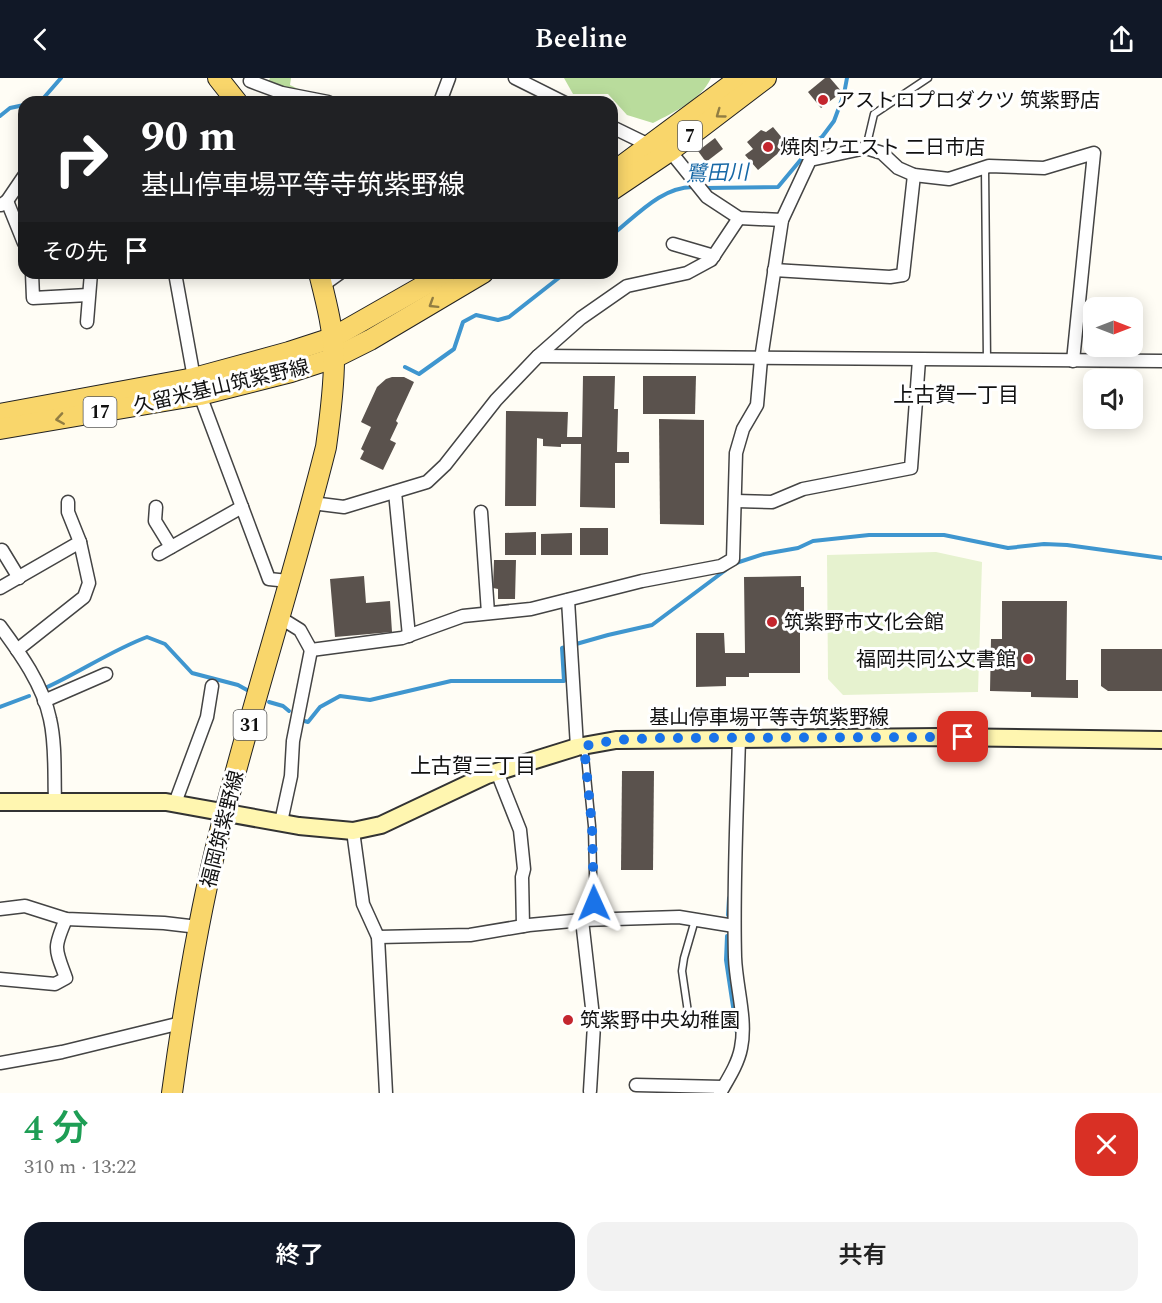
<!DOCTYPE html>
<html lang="ja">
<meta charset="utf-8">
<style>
body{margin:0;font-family:Spectral,"Noto Sans JP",serif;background:#f2f2f2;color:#222;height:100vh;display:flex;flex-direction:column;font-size:22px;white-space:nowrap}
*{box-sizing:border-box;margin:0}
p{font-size:20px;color:#767676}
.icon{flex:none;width:33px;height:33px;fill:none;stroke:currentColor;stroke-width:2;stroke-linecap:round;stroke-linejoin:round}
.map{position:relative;height:1015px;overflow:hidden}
.sheet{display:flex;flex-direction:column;background:#fff;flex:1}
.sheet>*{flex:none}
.guide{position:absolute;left:18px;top:18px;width:600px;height:183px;border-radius:18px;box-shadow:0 3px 15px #0003;background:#202124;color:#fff;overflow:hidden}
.needle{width:39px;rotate:90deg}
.buttons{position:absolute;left:1083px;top:219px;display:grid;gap:12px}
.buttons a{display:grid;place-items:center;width:60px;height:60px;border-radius:12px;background:#fff;box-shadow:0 3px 15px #0003;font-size:30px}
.pin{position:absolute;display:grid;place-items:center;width:51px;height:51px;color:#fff;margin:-26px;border-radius:12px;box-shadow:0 3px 9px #0006}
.me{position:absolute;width:66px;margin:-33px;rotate:359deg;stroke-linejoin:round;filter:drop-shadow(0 0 4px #0008)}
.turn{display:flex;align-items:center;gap:21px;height:126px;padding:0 24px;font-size:27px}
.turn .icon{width:78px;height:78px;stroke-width:2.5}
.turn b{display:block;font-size:42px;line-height:51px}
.then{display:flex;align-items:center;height:57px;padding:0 24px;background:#0003;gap:12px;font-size:22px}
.round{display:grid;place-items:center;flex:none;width:63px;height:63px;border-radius:18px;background:#f2f2f2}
.headline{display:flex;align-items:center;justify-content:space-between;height:102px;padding:0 24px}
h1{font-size:36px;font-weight:600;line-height:45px;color:#1e9e55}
.primary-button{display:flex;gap:12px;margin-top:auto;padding:12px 24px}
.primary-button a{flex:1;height:69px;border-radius:18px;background:#111827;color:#fff;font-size:24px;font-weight:600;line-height:69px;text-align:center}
.primary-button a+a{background:#f2f2f2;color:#222}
header{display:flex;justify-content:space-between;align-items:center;height:78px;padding:0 24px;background:#111827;color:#fff;font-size:27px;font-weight:600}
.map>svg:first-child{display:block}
.forest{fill:#b9dc9c}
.pitch{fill:#e6f2cf}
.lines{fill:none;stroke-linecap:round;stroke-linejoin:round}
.stream{stroke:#3f96cf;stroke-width:4}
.building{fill:#5a524d}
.lane-casing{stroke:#444;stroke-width:9}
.street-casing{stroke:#444;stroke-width:15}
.secondary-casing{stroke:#333;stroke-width:20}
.primary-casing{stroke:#222;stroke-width:22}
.lane{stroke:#fff;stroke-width:6}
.street{stroke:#fff;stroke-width:12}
.secondary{stroke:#fff6b0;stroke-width:16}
.primary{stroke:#f9d66b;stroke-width:20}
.oneway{stroke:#917d42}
.route{stroke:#1a73e8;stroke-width:10;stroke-dasharray:0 18}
.poi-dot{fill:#c4262e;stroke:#fff;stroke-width:2}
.labels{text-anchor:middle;stroke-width:6;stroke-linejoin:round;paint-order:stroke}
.shield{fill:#fff;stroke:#585858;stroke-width:1.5}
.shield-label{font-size:18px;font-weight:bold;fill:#111}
.poi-label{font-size:20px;fill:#111;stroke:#fff;text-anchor:start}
.street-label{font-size:20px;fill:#111;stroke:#fff}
.water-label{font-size:21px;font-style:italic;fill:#1768a6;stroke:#fff}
.neighbourhood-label{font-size:21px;fill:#111;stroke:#fff}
</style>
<header><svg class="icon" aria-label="back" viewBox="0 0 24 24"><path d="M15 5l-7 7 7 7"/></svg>Beeline<svg class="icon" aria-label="share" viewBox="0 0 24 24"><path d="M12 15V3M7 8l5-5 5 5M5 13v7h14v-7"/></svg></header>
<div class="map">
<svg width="1162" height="1015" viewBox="0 0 1162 1015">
<rect width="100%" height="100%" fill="#fffdf5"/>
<g class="forest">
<polygon points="270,0 291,0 290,7 325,24 277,24 267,7"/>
<path d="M564 0H711C701 22 674 34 653 45L627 37 608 16H573Z"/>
</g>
<polygon class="pitch" points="936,474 982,484 978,614 843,617 828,601 827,477"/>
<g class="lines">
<g class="stream">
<polyline points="35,24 41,23 61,0"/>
<polyline points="0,38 10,30 24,27"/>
<polyline points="705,110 778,109 803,79 807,69 822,59 834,43 844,16 847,0"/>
<path d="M612 157C635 139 663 107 695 109"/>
<polyline points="405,289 419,296 454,271 463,244 476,237 498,242 509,239 565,195"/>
<polyline points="733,486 764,476 798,470 813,463 869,457 944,457 1008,470 1044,466 1067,467 1162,480"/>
<path d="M43 611C79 595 110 573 147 559L165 566 192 595 238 607 247 612"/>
<polyline points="269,624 283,628 289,633"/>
<polyline points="0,629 29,618"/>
<polyline points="301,642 308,644 320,629 340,618 370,622 451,603 564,603 562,570 608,557 652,547 727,491"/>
<polyline points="728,837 729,820"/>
<polyline points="727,858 726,882 737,955"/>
</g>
</g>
<g class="building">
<polygon points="825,0 830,0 842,14 821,30 808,14"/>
<polygon points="773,49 788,67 758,92 745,77 753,71 747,64 761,52 766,54"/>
<polygon points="715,60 723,71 706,84 698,73"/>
<polygon points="583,298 615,298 614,331 618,331 617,374 629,374 629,385 615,385 615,430 580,429 581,366 561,366 561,369 543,368 543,361 537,360 536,428 505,428 506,333 568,334 567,359 582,359"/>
<polygon points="643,298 696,298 695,336 643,336"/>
<polygon points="392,299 404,299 414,304 396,343 398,345 390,362 396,365 383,392 360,381 364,373 361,371 371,349 361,344 377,309 386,301"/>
<polygon points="659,341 704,342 704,447 660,446"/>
<rect x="580" y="450" width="28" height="27"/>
<polygon points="536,454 536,477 505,477 505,455"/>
<polygon points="572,455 572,477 541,477 541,456"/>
<polygon points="494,482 516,482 515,521 498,521 498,511 493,510"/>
<polygon points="364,498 366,525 390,523 392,554 335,559 330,501"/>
<polygon points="801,498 801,509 804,509 804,533 800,533 800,595 749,595 749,599 726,599 726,608 696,609 696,555 724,555 725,575 745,575 744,499"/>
<polygon points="1002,523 1067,523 1066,602 1078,602 1078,620 1031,619 1031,614 990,613 991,561 1002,561"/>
<polygon points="1101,571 1162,571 1162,613 1108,613 1101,608"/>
<polygon points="622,693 654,693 653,792 621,792"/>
</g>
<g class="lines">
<g class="lane-casing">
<g id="lane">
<polyline points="866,70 874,36 928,0"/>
<polyline points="985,90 987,282"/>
<polyline points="584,668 592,748 594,842"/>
<polyline points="689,941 682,893 684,880 695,842"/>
</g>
</g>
<g class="street-casing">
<g id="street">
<polyline points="515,0 563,24"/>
<polyline points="250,3 282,15 328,24"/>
<polyline points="440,24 449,0"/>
<polyline points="612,49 651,68"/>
<polyline points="670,73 707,119 739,140 782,142"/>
<polyline points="7,123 24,165"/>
<polyline points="1,127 7,123 24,98"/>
<polyline points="673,166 714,178"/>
<polyline points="774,192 890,199 903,197 914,97"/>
<polyline points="32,195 33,220 88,217"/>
<polyline points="175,195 194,300 200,317 269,501 288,503"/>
<polyline points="322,208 340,195"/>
<polyline points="87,244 91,195"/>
<polyline points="538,278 1162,283"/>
<polyline points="395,414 409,558"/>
<polyline points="736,423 772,424 803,411 911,390 919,282"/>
<polyline points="312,425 344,429 427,404 445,387 496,322 538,278 581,240 627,208 687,195 711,182 739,140"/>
<polyline points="156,429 155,443 171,469"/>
<polyline points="481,434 488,535"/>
<polyline points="2,472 19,500"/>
<polyline points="159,476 242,429"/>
<polyline points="0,510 80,464 68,434 68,424"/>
<polyline points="568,522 577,669"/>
<polyline points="279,539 300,552 311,572 402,560 463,538 531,531 642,503 721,488 733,481 736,375 743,351 757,327 761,281 782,142 810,82 866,70 882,75 898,90 914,97 949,101 989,88 1044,90 1094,75 1073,283"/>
<path d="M0 548C20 575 43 607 50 641 56 667 54 696 55 723"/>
<polyline points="17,572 84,519 89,505 80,464"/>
<polyline points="44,623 106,596"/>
<polyline points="497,694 520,752 524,791 522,799 523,848"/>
<polyline points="175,725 207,639 212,608"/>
<polyline points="281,744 291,698 293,663 311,572"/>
<polyline points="353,753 363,826 378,859 386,1015"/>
<polyline points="0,831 25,828 66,841 164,845 198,849"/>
<polyline points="582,842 594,947 590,1013"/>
<polyline points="378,859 470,857 529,847 582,842 679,839 734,848"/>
<path d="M0 901 55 906 66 900C55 870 53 871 66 841"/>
<polyline points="0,985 62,974 181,945"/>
<polyline points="636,1007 723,1009"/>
<path d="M720 1015C728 1001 738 986 741 970 747 941 736 909 735 879 733 806 737 733 739 660"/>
</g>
</g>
<g class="secondary-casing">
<polyline id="secondary" points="0,724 166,724 299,748 353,753 381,747 487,697 577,669 616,662 940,659 1162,662"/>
</g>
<g class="primary-casing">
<g id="primary">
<polyline points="218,0 237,24"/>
<polyline points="612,95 740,0"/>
<polyline points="612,112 670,73 766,0"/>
<polyline points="0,336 194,300 289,274 332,260 446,195"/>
<polyline points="0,351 200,317 291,294 334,280 370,262 483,195"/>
<path d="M172 1015C183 934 196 853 215 773 248 638 292 505 326 369 330 340 334 311 334 282 334 253 326 223 319 195"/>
</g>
</g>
<use href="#lane" class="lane"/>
<use href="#street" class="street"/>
<use href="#secondary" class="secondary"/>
<use href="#primary" class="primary"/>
</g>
<defs><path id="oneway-chevron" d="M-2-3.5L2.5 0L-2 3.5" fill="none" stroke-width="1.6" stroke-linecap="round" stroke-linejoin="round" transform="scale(1.5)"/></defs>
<g class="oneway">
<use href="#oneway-chevron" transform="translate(720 36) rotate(144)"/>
<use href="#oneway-chevron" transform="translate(433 226) rotate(148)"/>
<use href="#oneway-chevron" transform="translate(60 341) rotate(171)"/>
</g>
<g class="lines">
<polyline class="route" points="594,825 592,748 584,668 615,662 661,660 963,659"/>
</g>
<g class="poi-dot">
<circle cx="823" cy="22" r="6"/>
<circle cx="768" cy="69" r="6"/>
<circle cx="772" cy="544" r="6"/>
<circle cx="1028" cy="581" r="6"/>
<circle cx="568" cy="942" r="6"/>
</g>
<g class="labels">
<g class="shield">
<rect x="678" y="43" width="24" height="30" rx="4.5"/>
<rect x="83.5" y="319" width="33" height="30" rx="4.5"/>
<rect x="233.5" y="632" width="33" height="30" rx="4.5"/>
</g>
<g class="shield-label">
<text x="690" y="64">7</text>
<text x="100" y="340">17</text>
<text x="250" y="653">31</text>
</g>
<g class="poi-label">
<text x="835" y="29">アストロプロダクツ 筑紫野店</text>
<text x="780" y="76">焼肉ウエスト 二日市店</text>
<text x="784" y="551">筑紫野市文化会館</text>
<text x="1016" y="588" text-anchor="end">福岡共同公文書館</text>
<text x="580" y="949">筑紫野中央幼稚園</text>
</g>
<g class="street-label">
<text transform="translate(221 308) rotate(-13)" y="7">久留米基山筑紫野線</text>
<text x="769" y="646">基山停車場平等寺筑紫野線</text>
<text transform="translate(222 751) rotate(-76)" y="7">福岡筑紫野線</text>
</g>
<g class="water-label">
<text transform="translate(717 95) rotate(-2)" y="7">鷺田川</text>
</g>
<g class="neighbourhood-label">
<text x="956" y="324">上古賀一丁目</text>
<text x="473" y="695">上古賀三丁目</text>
</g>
</g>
</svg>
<div class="buttons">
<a><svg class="needle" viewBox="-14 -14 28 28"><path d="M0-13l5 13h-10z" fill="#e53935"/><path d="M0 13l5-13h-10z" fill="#767676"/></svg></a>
<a><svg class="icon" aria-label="sound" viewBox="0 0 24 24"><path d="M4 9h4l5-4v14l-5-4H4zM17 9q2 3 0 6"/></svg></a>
</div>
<div class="pin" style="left:963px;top:659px;background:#d93025"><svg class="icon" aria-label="arrive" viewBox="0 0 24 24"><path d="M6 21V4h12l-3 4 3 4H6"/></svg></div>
<svg class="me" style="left:594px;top:825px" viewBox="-20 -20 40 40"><path d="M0-17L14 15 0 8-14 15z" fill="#1a73e8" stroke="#fff" stroke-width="4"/></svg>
<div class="guide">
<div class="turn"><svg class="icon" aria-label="right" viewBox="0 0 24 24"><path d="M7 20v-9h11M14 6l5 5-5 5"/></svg><div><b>90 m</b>基山停車場平等寺筑紫野線</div></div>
<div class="then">その先<svg class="icon" aria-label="arrive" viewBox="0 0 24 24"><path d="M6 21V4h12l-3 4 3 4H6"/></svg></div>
</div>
</div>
<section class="sheet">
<div class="headline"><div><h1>4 分</h1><p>310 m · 13:22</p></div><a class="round" style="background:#d93025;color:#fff"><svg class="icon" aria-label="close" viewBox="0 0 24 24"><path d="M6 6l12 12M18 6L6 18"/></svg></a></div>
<div class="primary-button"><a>終了</a><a>共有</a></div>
</section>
